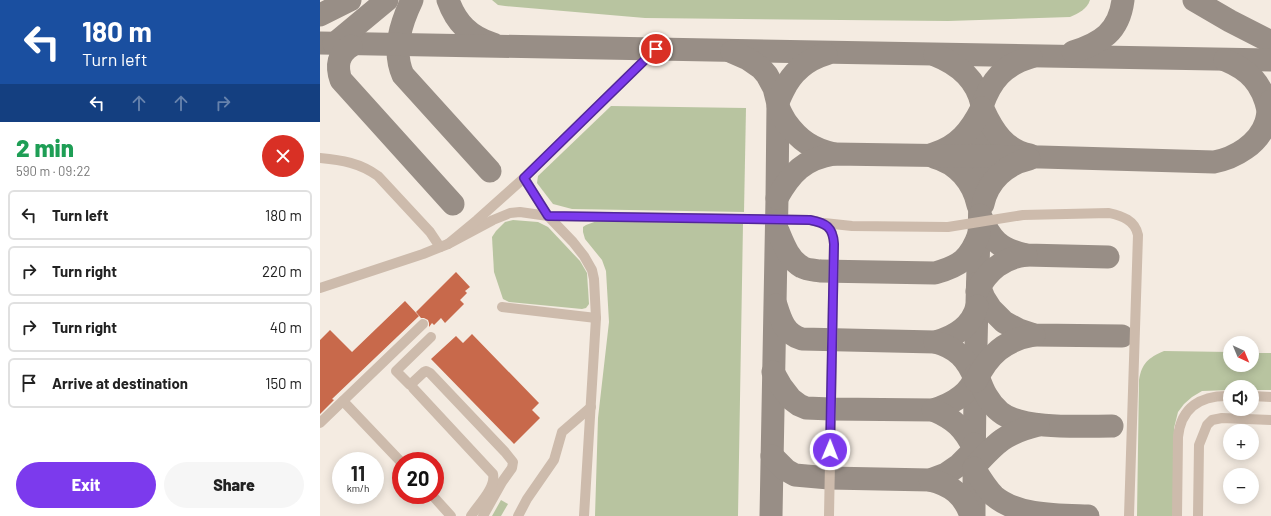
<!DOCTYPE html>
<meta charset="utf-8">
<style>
body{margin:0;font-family:Barlow,sans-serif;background:#f6f6f6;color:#222;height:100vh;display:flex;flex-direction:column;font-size:15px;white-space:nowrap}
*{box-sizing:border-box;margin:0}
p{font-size:13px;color:#767676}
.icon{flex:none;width:22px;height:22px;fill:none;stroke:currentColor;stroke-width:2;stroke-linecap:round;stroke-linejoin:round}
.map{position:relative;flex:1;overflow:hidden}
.details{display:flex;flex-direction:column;background:#fff;width:320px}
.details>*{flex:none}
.hud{background:#1a4fa0;color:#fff;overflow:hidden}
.needle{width:26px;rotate:136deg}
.fabs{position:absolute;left:903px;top:336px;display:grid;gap:8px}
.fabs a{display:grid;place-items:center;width:36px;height:36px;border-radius:50%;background:#fff;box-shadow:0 2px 10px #0003;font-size:20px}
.speed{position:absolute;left:12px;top:452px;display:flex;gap:8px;font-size:20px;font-weight:700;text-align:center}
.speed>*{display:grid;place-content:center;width:52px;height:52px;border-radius:50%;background:#fff;box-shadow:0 2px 10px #0003;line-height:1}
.speed small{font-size:10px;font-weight:400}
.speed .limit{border:6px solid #d22;background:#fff;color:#111}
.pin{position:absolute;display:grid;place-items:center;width:34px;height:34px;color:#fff;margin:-17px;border:2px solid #fff;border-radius:50%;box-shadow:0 1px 4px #0007}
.me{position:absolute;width:44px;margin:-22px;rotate:1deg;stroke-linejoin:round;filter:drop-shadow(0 0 3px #0008)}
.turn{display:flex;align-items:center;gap:14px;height:84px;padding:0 16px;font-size:18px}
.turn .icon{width:52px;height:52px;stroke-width:2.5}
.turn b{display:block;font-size:28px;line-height:34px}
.lanes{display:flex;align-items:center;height:38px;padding:0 16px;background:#0003;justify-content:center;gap:20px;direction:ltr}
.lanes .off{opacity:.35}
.round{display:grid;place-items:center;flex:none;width:42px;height:42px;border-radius:21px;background:#f6f6f6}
.summary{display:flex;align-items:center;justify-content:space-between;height:68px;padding:0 16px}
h1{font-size:24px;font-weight:800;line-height:30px;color:#1e9e55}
.button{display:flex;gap:8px;margin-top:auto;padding:8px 16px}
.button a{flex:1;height:46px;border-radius:24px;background:#7c3aed;color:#fff;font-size:16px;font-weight:800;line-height:46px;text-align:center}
.button a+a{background:#f6f6f6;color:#222}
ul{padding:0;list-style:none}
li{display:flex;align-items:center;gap:12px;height:50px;margin:0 8px 6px;padding:0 8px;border:2px solid #e0e0e0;border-radius:6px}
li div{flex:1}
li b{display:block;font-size:15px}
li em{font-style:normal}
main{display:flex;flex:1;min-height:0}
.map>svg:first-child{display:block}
.green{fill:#b8c4a0}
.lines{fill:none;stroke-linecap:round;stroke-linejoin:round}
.taxiway{stroke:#988e86;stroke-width:23}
.building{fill:#c8694b}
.minor{stroke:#cdbbac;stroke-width:10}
.route-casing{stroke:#51269a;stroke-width:10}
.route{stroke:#7c3aed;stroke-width:7}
</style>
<main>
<section class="details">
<div class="hud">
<div class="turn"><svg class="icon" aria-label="left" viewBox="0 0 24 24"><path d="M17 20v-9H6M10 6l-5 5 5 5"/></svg><div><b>180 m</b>Turn left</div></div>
<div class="lanes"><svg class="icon" aria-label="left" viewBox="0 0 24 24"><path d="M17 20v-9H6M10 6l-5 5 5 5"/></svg><svg class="icon off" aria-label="ahead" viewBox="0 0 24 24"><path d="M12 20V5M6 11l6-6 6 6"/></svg><svg class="icon off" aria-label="ahead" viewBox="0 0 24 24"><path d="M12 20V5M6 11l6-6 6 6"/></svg><svg class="icon off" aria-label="right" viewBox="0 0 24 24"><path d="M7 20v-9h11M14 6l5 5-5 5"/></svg></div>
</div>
<div class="summary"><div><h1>2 min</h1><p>590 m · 09:22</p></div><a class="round" style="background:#d93025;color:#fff"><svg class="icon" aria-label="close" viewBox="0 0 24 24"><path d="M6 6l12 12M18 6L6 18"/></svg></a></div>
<ul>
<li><svg class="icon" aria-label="left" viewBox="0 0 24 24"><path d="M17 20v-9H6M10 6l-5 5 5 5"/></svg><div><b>Turn left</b></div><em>180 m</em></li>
<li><svg class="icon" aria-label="right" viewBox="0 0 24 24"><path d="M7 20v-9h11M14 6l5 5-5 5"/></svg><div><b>Turn right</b></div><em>220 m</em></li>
<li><svg class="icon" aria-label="right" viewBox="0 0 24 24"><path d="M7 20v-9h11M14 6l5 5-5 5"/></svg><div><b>Turn right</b></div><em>40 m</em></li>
<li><svg class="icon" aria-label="arrive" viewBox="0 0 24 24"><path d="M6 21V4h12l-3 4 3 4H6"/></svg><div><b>Arrive at destination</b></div><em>150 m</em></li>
</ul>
<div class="button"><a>Exit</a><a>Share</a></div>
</section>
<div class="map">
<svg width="951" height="516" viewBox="0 0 951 516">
<rect width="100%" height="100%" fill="#f4ebe1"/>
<g class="green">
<path d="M172 0H770C767 9 759 13 750 17L628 21 325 18 185 6 178 5Z"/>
<polygon points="291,106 426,108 424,212 252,209 233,204 217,183 218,176"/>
<polygon points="193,220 218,222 228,227 260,261 267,273 269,304 266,308 262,309 189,302 183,299 174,272 172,237 176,231 185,222"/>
<polygon points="277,221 423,224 418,516 275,516 278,418 289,322 286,271 282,260 265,239 263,232 263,227 266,225"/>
<path d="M844 351 910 352V365H932V353H951V390H932V387H910V390L882 391 872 397 864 404 858 412 854 428 853 516H817L819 380C822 363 828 358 844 351Z"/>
<polygon points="181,500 188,504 181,516 172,516"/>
</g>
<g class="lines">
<g class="taxiway">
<path d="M92 0C81 23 72 50 83 75L170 171"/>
<path d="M128 0C136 23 150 37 173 44"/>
<polyline points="874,0 910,21 951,42"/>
<polyline points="0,15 30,0"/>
<polyline points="0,43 951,60"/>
<polyline points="14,44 67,0"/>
<path d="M31 46C18 54 16 66 21 80L133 204"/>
<polyline points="412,52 428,59 441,68 447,75 454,88 458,104 457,198 451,516"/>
<path d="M753 52C781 43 799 32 803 0"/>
<path d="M506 54C486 60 472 72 463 91 461 95 458 101 458 105 459 111 463 117 466 122 479 140 492 149 514 154"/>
<path d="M615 55C638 64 657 80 662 105 666 122 662 140 661 157 660 183 660 209 659 235 656 329 654 422 654 516"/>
<path d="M905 60C929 70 942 83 948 110"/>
<path d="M662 106C671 80 684 65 711 57"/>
<path d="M663 109C673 131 685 150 710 155"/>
<path d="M613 154C638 147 651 130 662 108"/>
<path d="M614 157C637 163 653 182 658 205"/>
<path d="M457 198C471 173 484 159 514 154L721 157 894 162C915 158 939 144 946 122 948 115 948 108 951 101"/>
<path d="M663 204C668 181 686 164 709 159"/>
<path d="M660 215C671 240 679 249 706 255L788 257"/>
<path d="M458 231C463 243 469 260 482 267 487 270 494 270 500 271L615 273C640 266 650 259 659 234"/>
<polyline points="658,283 664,298 671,309 684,322 699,330 714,335 802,336"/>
<path d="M657 291C668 270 683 258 706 255"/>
<path d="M456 305C461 321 465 334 482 339L615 342C634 337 652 326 657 306"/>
<path d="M615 342C637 348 647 359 655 379"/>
<path d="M453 372 461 386 471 399 479 405 486 408 511 409 613 410C632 404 651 394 656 374"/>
<path d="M658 376C663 390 668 402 680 412 701 430 764 426 792 426"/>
<path d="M656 381C668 355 685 340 714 335"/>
<path d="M613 410C634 419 644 428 654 449"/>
<polyline points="452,456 466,470 475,475 509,478 610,480 626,474 639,465 650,454 654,444"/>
<path d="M654 467C676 443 685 433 718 425"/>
<path d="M654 468C660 478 666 488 674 496 698 516 736 515 768 516"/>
<path d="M610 480C631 485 644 495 651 516"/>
</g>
</g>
<g class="building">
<polygon points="136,272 150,287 145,291 147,293 140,300 144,304 125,323 121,318 114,325 112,323 109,327 109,323 108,320 104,318 101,318 96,312"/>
<polygon points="85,301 99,316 12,399 14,400 0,414 0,340 10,330 32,352"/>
<polygon points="152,334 219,403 212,410 220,418 194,444 111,359 136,336 143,343"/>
</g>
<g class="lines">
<g class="minor">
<path d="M0 158C22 160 40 163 58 176L110 232 120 247"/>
<polyline points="204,178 228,216 253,242 264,256 272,270 274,279 276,318 264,516"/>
<path d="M504 223 532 226 628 227 703 215 789 213C802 216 815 220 818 235L809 516"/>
<path d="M128 244 173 220 190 213 200 212 228 216 490 220C506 223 513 227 514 244L509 516"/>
<polyline points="0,288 103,254 128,244 157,220 204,178 336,49"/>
<polyline points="182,307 276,318"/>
<polyline points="111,337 76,371 90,385 104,372 106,371 110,373 185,452 193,462 192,468 182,482 163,516"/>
<path d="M93 388 173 474C176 488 158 505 151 516"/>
<polyline points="932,396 951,397"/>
<polyline points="23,401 81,462"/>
<polyline points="0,423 103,324"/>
<polyline points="112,495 131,516"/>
<polyline points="198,516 207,499 234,460 242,432 271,407"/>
<path d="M857 516 858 437C861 407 881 395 910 396"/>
<polyline points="878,516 879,445 887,425 892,420 902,418 951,420"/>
</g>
</g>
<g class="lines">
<g class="route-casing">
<path id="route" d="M336 49 204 178 228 216 490 220C506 223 513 227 514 244L510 450"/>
</g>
<use href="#route" class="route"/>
</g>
</svg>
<div class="fabs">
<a><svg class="needle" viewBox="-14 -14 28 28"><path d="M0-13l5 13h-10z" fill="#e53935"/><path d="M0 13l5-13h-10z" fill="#767676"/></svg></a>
<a><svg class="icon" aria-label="sound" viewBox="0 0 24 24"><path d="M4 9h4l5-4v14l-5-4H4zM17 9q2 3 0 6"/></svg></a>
<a>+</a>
<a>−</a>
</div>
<div class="speed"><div>11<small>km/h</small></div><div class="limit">20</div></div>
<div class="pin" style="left:336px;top:49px;background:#d93025"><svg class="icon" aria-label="arrive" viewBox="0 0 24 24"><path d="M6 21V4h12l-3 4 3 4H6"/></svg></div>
<svg class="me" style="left:510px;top:450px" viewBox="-20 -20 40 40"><circle r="17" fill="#7c3aed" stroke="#fff" stroke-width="3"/><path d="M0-11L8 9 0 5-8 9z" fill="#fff"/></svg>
</div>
</main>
